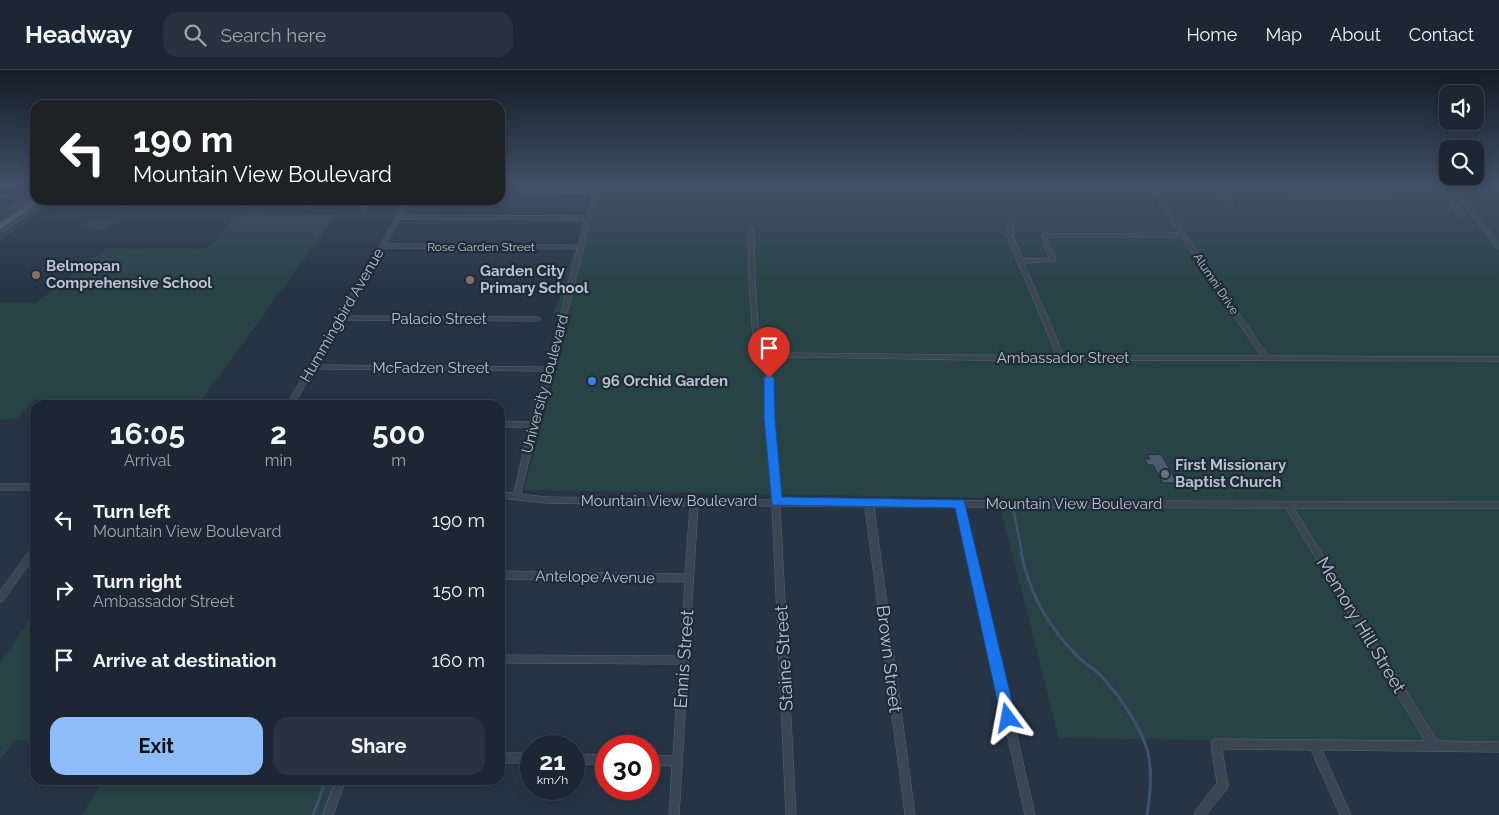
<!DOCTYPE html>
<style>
body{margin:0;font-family:Raleway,sans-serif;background:#29333f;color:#f1f3f6;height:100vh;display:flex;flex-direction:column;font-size:19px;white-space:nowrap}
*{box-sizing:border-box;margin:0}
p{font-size:16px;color:#a0a5ac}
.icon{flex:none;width:28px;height:28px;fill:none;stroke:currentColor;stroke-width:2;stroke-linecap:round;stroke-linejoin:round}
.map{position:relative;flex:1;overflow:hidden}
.side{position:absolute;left:30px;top:330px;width:475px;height:385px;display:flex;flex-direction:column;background:#1c2733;border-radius:15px;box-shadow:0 2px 12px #0003,0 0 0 1px #3a444e}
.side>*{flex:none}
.top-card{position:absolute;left:30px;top:30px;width:475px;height:105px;border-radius:15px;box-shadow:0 2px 12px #0003,0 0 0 1px #3a444e;background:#202124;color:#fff;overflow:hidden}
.fabs{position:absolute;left:1439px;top:15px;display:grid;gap:10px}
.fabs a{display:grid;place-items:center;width:45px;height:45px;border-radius:10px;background:#1c2733;box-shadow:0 2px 12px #0003,0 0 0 1px #3a444e;font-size:25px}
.speed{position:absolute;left:520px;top:665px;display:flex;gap:10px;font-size:25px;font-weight:700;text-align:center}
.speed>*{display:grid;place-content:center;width:65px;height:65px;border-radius:50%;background:#1c2733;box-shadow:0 2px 12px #0003,0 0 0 1px #3a444e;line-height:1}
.speed small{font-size:12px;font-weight:400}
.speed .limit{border:8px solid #d22;background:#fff;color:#111}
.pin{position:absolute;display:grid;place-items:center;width:42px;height:42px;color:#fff;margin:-51px -21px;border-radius:50% 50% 50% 0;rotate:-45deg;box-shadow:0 0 5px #0007}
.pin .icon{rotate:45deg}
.me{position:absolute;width:55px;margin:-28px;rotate:347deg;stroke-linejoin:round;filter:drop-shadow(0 0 4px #0008)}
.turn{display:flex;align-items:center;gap:18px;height:105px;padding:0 20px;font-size:22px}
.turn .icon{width:65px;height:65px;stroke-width:2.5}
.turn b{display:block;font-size:35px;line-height:42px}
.eta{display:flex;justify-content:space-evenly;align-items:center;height:85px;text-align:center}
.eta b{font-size:30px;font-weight:700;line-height:35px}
.action{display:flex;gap:10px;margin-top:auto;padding:10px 20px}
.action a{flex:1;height:58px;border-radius:15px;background:#8fbdfb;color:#111;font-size:20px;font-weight:700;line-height:58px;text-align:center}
.action a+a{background:#29333f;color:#f1f3f6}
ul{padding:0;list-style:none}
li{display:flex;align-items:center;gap:15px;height:70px;padding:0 20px}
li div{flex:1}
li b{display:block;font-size:19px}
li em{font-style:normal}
header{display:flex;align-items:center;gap:30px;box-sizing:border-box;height:70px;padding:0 25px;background:#1c2733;border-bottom:1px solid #3a444e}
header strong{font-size:24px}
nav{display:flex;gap:28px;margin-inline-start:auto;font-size:18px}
.search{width:350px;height:45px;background:#29333f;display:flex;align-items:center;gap:12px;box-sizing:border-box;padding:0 18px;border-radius:15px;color:#a0a5ac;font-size:19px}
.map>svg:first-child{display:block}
.green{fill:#284345}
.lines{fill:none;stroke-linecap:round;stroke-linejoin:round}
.stream-far2{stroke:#3c526d;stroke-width:2}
.stream-far1{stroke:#3c526d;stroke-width:2.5}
.stream{stroke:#3c526d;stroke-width:3}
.building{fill:#4c5b6d;stroke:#212d3b}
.minor-casing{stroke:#596471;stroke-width:1}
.major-casing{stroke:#444f5d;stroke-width:2}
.minor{fill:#3b4653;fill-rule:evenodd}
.major{fill:#596573;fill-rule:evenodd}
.route{fill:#1a73e8;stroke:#114b97}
.education-dot{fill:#8d6e63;stroke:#1f2b39;stroke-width:2}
.shop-dot{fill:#3f7fe0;stroke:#1f2b39;stroke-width:2}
.worship-dot{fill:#6b7280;stroke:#1f2b39;stroke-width:2}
.labels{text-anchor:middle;stroke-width:4.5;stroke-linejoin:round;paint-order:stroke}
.far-street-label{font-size:12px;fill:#b8c1cd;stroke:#1f2b39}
.poi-label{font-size:15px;font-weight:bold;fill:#b8c1cd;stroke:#1f2b39;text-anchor:start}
.street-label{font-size:15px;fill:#b8c1cd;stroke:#1f2b39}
.near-street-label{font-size:18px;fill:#b8c1cd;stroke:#1f2b39}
</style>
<header>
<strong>Headway</strong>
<div class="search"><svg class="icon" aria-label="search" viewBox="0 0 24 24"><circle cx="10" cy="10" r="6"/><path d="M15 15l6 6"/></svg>Search here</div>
<nav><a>Home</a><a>Map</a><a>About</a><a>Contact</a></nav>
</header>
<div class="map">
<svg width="1499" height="745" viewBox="0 0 1499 745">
<rect width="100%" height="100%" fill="#263444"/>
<g class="green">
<polygon points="602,115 1499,115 1499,674 1059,668 998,428 524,420 572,243 554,243 573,181 584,180"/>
<polygon points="35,120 35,130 53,130 0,171 0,139 12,138"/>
<polygon points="240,142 336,145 198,335 72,335 77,329 35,330 16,349 0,350 0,232 36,233 107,178 206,179"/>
<polygon points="91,148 116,150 103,160 78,158"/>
<polygon points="35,541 35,671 15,670 0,690 0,594"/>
<polygon points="103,710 341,710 328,745 82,745"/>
</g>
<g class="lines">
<g class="stream-far2">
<polyline points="16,141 35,127"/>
<polyline points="32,141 48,130"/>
<polyline points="0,153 14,143"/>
<polyline points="4,161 28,144"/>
</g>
<polyline class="stream-far1" points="1014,442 1022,483"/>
<g class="stream">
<path d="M1021 482C1029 523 1048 557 1078 587 1084 593 1093 598 1099 604 1118 623 1145 662 1149 688 1152 707 1150 727 1147 745"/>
<polyline points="313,745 326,710"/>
</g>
</g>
<polygon class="building" points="1161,384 1177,413 1163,413 1153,395 1148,395 1144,389 1150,389 1147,385"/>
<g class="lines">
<g class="minor-casing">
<g id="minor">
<path d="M595 115H600L591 148 553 299 537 355 521 424 546 427 772 430 765 331V306L769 288 761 281 753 268 749 211 748 159 751 157 754 159 755 211 759 268 765 278 774 286 794 283 1057 286 1007 166V154L1010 152 1013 154V166L1023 189 1049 188 1041 166 1044 164 1179 163 1147 115H1152L1268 286 1499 287V291L975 290 794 287 776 290C767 314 773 350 776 375 777 394 779 412 780 430L1499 432V438H1294L1437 671 1499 672V682L1322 680 1351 745H1340L1311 680 1222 679 1228 715 1227 719 1206 745H1194L1195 741 1217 713 1211 674 1212 670 1216 669 1425 671 1286 438 965 437 1035 745H1025L957 437H874L915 745H905L865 437 780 436 796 745H786L772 436H698L679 745H669L672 696 649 695V685L673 686 679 594 500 593V585L680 586 685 512 500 509V501L685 504 690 436 546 433 500 428V422L514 423 529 357H500V351L530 352 546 301 314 299 294 335H286L396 148 395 147 406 130H412L403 145 586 146 593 123 500 122V118L594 119ZM401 149 585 150 578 175 386 174ZM1181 167 1261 286H1064L1024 193 1055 191 1056 190 1047 168ZM384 178 577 179 547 297 317 295 343 250 538 251 541 249 538 247 345 246Z"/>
<polygon points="1212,115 1217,115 1233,135 1233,137 1229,137"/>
<polygon points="1279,115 1284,115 1289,123 1295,125 1345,125 1338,115 1343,115 1351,125 1385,125 1379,115 1384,115 1391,125 1389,128 1387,129 1294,129 1285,125"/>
<polygon points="1436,115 1441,115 1465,144 1465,146 1461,146"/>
<polygon points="1450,115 1455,115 1499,173 1499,179 1497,178"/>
<polygon points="35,119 35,123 12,140 7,139 22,128 0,129 0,125 26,125"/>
<polygon points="125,130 131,130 125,136 121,136 120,135"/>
<polygon points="186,130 192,130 187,135 183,135 182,134"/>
<polygon points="245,130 251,130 246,136 242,136 241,135"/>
<polygon points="306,130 312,130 307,137 303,137 302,136"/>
<polygon points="366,130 372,130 365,140 361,140 360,139"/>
<rect x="0" y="414" width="35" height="6"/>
<polygon points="35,476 35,486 3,531 0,532 0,521 32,477"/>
<rect x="500" y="683" width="31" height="10"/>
<polygon points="574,684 606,685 606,695 574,694"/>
<polygon points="336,710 346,710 333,745 323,745"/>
</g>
</g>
<g class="major-casing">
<polygon id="major" points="35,130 43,130 0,159 0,154"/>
</g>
<use href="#minor" class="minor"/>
<use href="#major" class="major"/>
</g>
<linearGradient id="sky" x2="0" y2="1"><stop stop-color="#151d25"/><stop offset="0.52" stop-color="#415067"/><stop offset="1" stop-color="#415067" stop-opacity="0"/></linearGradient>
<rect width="1499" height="220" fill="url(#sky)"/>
<polygon class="route" points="769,304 774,308 775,349 782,427 964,430 1016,648 1014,653 1008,655 1003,653 1001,648 955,438 772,435 764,349 764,308"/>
<g class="education-dot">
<circle cx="36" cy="205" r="5"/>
<circle cx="470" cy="210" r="5"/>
</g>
<circle class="shop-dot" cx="592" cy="311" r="5"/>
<circle class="worship-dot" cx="1165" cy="404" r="5"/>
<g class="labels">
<g class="far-street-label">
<text x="481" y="181">Rose Garden Street</text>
<text transform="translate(1216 214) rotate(56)" y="4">Alumni Drive</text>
</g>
<g class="poi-label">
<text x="46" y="201">Belmopan<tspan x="46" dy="17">Comprehensive School</tspan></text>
<text x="480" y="206">Garden City<tspan x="480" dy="17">Primary School</tspan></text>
<text x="602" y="316">96 Orchid Garden</text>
<text x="1175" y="400">First Missionary<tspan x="1175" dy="17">Baptist Church</tspan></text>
</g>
<g class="street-label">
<text transform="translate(342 245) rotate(-60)" y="5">Hummingbird Avenue</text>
<text x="439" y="254">Palacio Street</text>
<text x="1063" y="293">Ambassador Street</text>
<text x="431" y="303">McFadzen Street</text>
<text transform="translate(545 314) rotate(-75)" y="5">University Boulevard</text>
<text x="669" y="436">Mountain View Boulevard</text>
<text x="1074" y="439">Mountain View Boulevard</text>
<text transform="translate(595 507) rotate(1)" y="5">Antelope Avenue</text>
</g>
<g class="near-street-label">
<text transform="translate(1361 555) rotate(59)" y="6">Memory Hill Street</text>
<text transform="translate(784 588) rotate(-93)" y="6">Staine Street</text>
<text transform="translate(684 589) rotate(-86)" y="6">Ennis Street</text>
<text transform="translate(889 589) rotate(83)" y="6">Brown Street</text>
</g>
</g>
</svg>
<div class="fabs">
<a><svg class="icon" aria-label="sound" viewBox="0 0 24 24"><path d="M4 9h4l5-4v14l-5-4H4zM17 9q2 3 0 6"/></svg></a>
<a><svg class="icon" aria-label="search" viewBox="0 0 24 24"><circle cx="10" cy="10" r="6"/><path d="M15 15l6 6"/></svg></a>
</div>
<div class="speed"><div>21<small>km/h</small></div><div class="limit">30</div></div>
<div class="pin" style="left:769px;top:308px;background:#d93025"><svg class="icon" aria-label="arrive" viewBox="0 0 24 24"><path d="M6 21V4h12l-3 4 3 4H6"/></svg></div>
<svg class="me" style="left:1008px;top:648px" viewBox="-20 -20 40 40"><path d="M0-17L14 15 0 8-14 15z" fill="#1a73e8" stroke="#fff" stroke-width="4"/></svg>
<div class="top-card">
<div class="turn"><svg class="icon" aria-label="left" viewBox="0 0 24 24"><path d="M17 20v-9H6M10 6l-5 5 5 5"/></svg><div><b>190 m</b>Mountain View Boulevard</div></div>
</div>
<section class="side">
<div class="eta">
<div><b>16:05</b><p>Arrival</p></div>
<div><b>2</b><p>min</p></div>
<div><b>500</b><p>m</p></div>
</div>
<ul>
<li><svg class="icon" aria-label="left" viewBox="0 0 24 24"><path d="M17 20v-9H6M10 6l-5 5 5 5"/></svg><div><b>Turn left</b><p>Mountain View Boulevard</p></div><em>190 m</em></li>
<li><svg class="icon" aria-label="right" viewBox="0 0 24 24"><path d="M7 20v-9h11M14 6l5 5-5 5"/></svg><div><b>Turn right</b><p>Ambassador Street</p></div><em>150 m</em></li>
<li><svg class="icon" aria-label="arrive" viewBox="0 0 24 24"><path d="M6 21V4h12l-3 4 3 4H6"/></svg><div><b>Arrive at destination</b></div><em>160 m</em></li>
</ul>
<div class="action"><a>Exit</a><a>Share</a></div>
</section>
</div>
